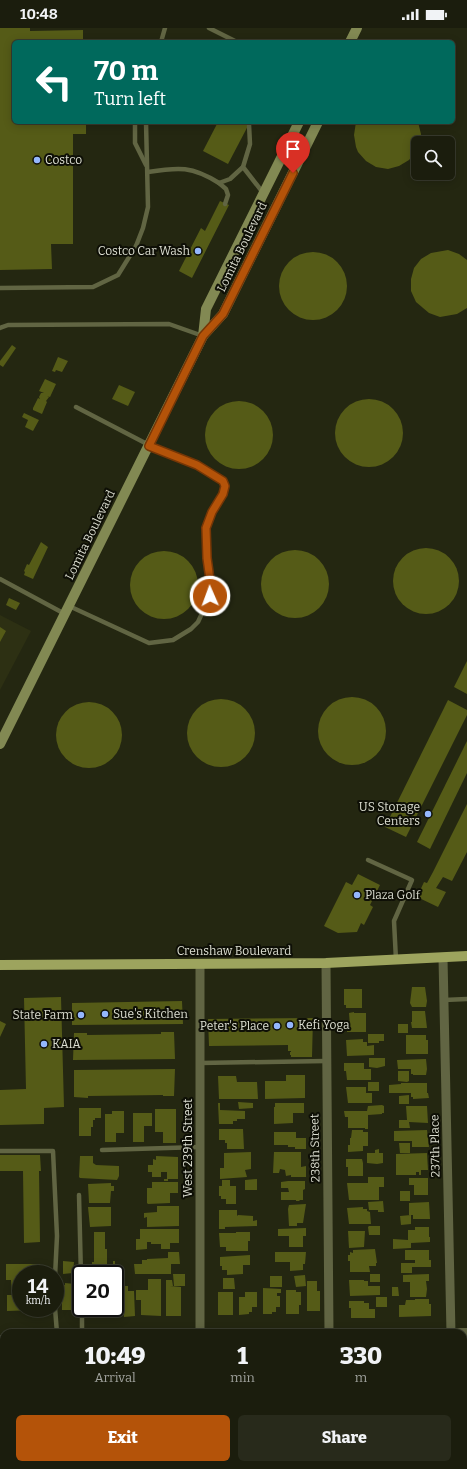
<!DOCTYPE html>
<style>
body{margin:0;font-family:Bitter,serif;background:#282a1b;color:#f1f3f6;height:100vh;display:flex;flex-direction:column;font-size:15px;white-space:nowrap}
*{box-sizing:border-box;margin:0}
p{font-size:13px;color:#a0a29d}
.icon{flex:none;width:22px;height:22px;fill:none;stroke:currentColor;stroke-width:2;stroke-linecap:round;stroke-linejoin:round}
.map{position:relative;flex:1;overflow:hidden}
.details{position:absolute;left:0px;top:1301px;width:467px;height:140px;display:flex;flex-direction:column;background:#1b1d0d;border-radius:12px 12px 0 0;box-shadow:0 2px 10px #0003,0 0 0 1px #393b2e}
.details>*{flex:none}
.hud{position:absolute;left:12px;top:12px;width:443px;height:84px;border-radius:6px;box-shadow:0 2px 10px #0003,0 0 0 1px #393b2e;background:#00695c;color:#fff;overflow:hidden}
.tools{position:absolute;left:411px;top:108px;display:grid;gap:8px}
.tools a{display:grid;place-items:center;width:44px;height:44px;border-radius:6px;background:#1b1d0d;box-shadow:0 2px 10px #0003,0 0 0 1px #393b2e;font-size:20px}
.speed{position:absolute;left:12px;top:1237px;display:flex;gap:8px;font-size:20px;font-weight:700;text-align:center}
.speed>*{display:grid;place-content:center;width:52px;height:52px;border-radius:50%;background:#1b1d0d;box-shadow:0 2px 10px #0003,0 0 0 1px #393b2e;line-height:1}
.speed small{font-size:10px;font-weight:400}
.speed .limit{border:2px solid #111;border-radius:6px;background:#fff;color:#111}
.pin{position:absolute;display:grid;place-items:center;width:34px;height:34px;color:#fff;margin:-41px -17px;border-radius:50% 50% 50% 0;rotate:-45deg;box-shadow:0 0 4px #0007}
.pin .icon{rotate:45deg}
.me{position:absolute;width:44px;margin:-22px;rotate:358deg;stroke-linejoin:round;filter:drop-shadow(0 0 3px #0008)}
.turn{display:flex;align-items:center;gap:14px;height:84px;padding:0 16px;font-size:18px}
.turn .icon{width:52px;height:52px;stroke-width:2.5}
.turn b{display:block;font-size:28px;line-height:34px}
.eta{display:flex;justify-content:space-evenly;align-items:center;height:68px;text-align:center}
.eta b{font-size:24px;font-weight:800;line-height:28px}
.cta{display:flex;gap:8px;margin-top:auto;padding:8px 16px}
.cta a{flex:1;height:46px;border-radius:6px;background:#b45309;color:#fff;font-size:16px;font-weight:800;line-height:46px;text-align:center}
.cta a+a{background:#282a1b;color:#f1f3f6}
.status{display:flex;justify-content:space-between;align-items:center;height:28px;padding:0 20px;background:#1b1d0d;direction:ltr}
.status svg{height:11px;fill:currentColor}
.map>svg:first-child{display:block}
.built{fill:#2d3013}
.building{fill:#555b17}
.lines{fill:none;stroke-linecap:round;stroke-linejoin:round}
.service{stroke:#616543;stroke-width:4.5}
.minor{stroke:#616543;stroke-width:9}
.tertiary{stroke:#616543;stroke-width:10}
.secondary{stroke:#828953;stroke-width:10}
.primary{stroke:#9da45e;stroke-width:10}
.route-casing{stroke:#753606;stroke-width:10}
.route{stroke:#b45309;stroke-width:7}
.poi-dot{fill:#94b7fd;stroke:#0e0f06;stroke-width:1.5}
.labels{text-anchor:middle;stroke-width:4;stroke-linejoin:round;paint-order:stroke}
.poi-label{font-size:12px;fill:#dddfd2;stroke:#0e0f06;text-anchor:start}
.street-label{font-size:12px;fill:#dddfd2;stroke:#0e0f06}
</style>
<div class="status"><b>10:48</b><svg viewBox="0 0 49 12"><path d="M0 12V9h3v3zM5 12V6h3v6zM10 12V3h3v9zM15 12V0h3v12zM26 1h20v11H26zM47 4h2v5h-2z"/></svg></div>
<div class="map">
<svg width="467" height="1441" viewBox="0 0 467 1441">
<rect width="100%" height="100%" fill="#242711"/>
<polygon class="built" points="0,587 31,603 0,662"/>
<g class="building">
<polygon points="0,0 30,0 30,3 83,2 83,14 14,14 14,94 86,94 86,106 73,106 73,216 51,216 52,241 0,242"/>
<polygon points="218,94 250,94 228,136 203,123"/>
<polygon points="356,94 418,94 421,106 420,115 418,115 418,121 409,132 399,138 388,141 376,139 366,133 358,124 356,119 354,107"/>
<polygon points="220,173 229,177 192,250 179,243 201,200 205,203"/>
<polygon points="448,222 459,226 467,232 467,280 457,286 440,289 429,285 416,274 411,263 411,251 414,240 421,231 431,225"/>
<circle cx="313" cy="258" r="34"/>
<polygon points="12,317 16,320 3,339 0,337 0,333"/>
<polygon points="58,329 68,333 62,344 56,342 55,344 52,343"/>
<polygon points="45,351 56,356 50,369 47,368 49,369 46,373 47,374 42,386 33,382 33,380 38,370 40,371 39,369 41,365 44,365 39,363"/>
<polygon points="119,357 135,364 128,378 112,371"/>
<circle cx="369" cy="405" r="34"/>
<circle cx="239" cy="407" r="34"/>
<polygon points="24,385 39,392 33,403 25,399 28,392 22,389"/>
<polygon points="41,514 48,519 33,551 24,547 25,544 24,543 27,536 29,537"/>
<circle cx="426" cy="553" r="33"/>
<circle cx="295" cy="556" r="34"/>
<circle cx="164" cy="557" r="34"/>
<polygon points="9,570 20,575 16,582 6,577"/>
<polygon points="0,599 6,603 0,614"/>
<polygon points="467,633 467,666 454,659"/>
<circle cx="352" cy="703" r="34"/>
<circle cx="221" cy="705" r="34"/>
<polygon points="448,672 467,682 467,687 406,809 385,799"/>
<circle cx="89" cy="707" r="33"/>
<polygon points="467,713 467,745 430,821 417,814"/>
<polygon points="467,776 467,824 452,853 443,849 436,860 446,864 438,879 417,869 424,854 427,855 433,844"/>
<polygon points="358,846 380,857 370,877 373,879 364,897 361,895 357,904 338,905 324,898 346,854 352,857"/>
<polygon points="412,959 425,959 427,973 426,979 412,979 410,975"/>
<polygon points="344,961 362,961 362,980 346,980 346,977 344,977"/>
<polygon points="61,969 64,1079 44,1080 44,1096 0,1097 0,1062 26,1061 24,970"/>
<polygon points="182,973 183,996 72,997 72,975"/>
<polygon points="412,983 425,983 427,1000 412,1000 411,994 412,994"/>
<polygon points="354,984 354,985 366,985 366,1004 347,1004 347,998 350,998 349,985"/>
<polygon points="313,990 312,1029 291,1029 291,1027 290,1027 290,1024 291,1024 291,1023 288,1023 288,1017 209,1018 208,991"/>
<polygon points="0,993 6,996 0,1009"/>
<rect x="398" y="996" width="10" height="9"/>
<polygon points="161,1004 174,1004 175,1031 73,1032 74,1005 87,1005 87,1007 161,1006"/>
<polygon points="368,1006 384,1006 384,1013 379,1013 379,1015 368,1015"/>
<polygon points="406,1007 426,1007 426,1012 428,1012 428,1026 406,1026"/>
<polygon points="363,1011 363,1014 367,1014 367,1018 374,1017 374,1027 347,1028 346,1012"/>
<polygon points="369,1030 385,1030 385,1038 377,1040 369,1039"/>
<polygon points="426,1031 427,1041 426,1047 413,1047 413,1046 411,1046 411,1041 398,1041 397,1032"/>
<polygon points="344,1035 364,1035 364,1041 371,1041 371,1052 347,1052 346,1043 344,1043"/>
<polygon points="175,1041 174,1068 163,1068 163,1067 88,1068 88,1070 74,1069 74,1042"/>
<polygon points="398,1043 409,1043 409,1053 407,1054 398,1053"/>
<polygon points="286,1047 305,1047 305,1070 265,1071 265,1053 286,1053"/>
<polygon points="218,1048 236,1048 237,1054 257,1054 258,1071 219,1071"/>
<rect x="368" y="1054" width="11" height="9"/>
<polygon points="401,1055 427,1055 427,1065 428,1065 429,1070 413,1071 413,1069 411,1069 411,1065 389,1065 389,1057 401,1056"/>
<polygon points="346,1059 366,1059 366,1065 372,1065 372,1075 348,1075"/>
<polygon points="409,1067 409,1076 399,1076 399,1068"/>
<polygon points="238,1074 253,1075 253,1080 239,1081"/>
<polygon points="218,1075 220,1075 220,1082 245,1083 245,1091 237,1091 237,1093 233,1093 233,1096 219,1096"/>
<polygon points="275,1075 304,1075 304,1085 293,1085 293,1095 274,1096 274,1079 275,1079"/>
<polygon points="382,1077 384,1078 384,1085 382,1085 382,1086 368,1087 368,1101 365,1101 365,1100 348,1100 348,1089 345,1089 344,1083 367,1083 368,1078"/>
<polygon points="406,1078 427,1078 428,1095 409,1094 410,1100 399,1100 399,1092 407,1092"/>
<polygon points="79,1080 101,1080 101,1090 95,1090 95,1092 93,1092 93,1099 91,1099 91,1108 79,1108"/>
<polygon points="155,1081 176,1081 176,1115 163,1115 163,1104 155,1104"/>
<polygon points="112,1083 124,1083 124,1105 116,1105 116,1114 105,1114 105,1086 112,1086"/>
<polygon points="133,1085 152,1085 152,1098 144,1098 144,1114 133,1114"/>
<polygon points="219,1101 243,1101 244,1121 227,1121 227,1115 225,1115 225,1112 219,1112"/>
<polygon points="352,1102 363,1102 363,1104 368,1104 368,1118 363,1118 363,1123 348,1124 348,1117 350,1117 350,1110 351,1110"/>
<polygon points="427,1102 429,1119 412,1119 412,1113 394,1113 394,1103"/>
<polygon points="274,1104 296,1104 296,1110 306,1110 306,1121 295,1121 295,1119 288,1119 288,1117 274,1117"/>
<polygon points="399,1115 410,1115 410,1125 400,1125"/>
<polygon points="379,1121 379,1125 383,1125 383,1135 377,1136 367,1135 367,1125 375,1125 375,1122"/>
<polygon points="251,1124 251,1141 245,1142 247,1149 220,1151 220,1140 224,1140 224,1125"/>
<polygon points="274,1124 301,1124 301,1139 306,1138 306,1149 291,1149 291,1147 286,1148 285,1142 280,1141 279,1145 273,1145"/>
<polygon points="427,1125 428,1142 421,1142 421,1147 419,1147 419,1144 416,1144 416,1147 396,1147 396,1126"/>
<polygon points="0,1127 40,1127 41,1143 39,1143 40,1214 24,1215 23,1143 0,1143"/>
<polygon points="80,1128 93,1128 93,1135 96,1137 119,1138 119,1148 117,1152 80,1150 79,1149"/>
<polygon points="156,1128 178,1129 178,1151 168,1151 168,1153 164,1153 164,1151 167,1151 167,1144 161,1144 161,1149 152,1149 152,1144 148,1144 148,1137 153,1137 153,1131 156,1132"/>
<polygon points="346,1131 362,1131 363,1135 363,1148 348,1148 348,1139 346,1139"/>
<polygon points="368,1149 384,1149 384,1159 379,1159 379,1172 349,1172 347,1155 368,1155"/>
<polygon points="409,1150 428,1150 428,1167 414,1167 414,1157 409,1157"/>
<polygon points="257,1151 257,1162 245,1162 245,1152"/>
<polygon points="222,1152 230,1152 230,1158 236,1158 236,1176 226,1176 226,1171 221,1171 221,1168 219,1168 219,1158 222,1158"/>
<polygon points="288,1153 305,1153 305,1161 303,1162 303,1172 299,1172 300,1173 296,1173 296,1172 281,1172 281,1164 289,1164 288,1160 281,1160 281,1154"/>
<polygon points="152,1154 178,1154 178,1165 170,1165 170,1175 148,1176 147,1175 147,1160 152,1160"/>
<polygon points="111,1155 111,1158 114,1158 114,1163 111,1163 110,1175 89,1175 88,1156"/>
<rect x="400" y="1163" width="10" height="10"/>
<polygon points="383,1173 384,1184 378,1184 378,1182 369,1182 368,1174"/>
<polygon points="429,1174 430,1191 413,1191 413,1187 409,1187 409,1175"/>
<polygon points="306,1176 303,1195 297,1195 297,1198 289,1198 288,1181 289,1177"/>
<polygon points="157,1178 179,1178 179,1198 147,1199 147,1189 144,1190 144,1185 157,1184"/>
<polygon points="88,1179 111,1179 111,1198 90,1199"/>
<polygon points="363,1179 363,1181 367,1181 367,1183 370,1184 371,1196 349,1196 347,1180"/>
<polygon points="219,1182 237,1182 237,1188 238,1187 253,1188 253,1193 257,1192 257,1198 225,1199 225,1201 219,1201"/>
<polygon points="411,1187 411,1196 401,1197 400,1188"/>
<polygon points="369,1198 380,1198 380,1207 369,1207 368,1199"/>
<polygon points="415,1199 429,1199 429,1209 430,1209 430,1214 411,1215 411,1220 393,1221 393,1211 408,1212 408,1202 415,1202"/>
<polygon points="306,1200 306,1208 303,1208 303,1219 289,1219 289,1208 278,1208 278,1201"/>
<polygon points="140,1201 179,1201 179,1215 170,1215 170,1221 161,1221 161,1216 151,1216 151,1214 147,1214 147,1221 136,1222 136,1211 140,1211"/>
<polygon points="348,1203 365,1203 364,1219 349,1220"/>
<polygon points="94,1204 105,1204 105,1221 107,1221 107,1237 113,1237 113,1233 115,1233 115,1237 117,1237 117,1246 92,1246 92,1234 94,1234"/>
<polygon points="236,1204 250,1204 250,1213 248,1213 248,1223 226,1223 226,1219 220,1219 219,1205 236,1205"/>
<polygon points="375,1221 377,1235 376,1235 376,1238 369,1238 370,1244 350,1244 350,1233 348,1233 348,1227 350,1227 350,1224 353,1225 353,1222"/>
<polygon points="405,1222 429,1222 429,1232 431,1232 431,1239 412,1239 412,1245 401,1245 401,1235 415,1235 415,1232 405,1232"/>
<polygon points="168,1224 179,1224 180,1236 171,1236 171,1246 135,1246 134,1236 142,1236 142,1232 147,1232 147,1231 168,1230"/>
<polygon points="275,1224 306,1224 305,1236 303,1236 303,1242 290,1243 290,1234 275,1234"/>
<polygon points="250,1227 250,1237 243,1237 243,1246 227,1247 227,1242 222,1242 222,1238 220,1238 220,1229"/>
<polygon points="63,1233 74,1234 73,1245 63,1246"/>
<polygon points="6,1236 40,1236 40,1246 21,1246 21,1280 39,1280 39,1282 7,1283 7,1267 12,1267 11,1252 6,1252"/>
<polygon points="173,1246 185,1246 185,1258 174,1258"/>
<rect x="370" y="1246" width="10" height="8"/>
<polygon points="429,1246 429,1253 426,1253 427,1261 426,1269 410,1269 410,1254 403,1254 403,1247"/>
<polygon points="305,1247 306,1258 296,1259 294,1248"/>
<rect x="270" y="1248" width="12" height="11"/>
<polygon points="223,1250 234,1250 235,1261 223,1261"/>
<polygon points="148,1251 161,1251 161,1288 141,1287 141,1272 136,1272 136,1262 148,1262"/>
<polygon points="166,1252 172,1252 173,1258 170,1258 181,1259 181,1288 166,1288"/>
<polygon points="349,1252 364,1252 364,1253 368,1253 368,1258 380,1258 380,1267 350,1268"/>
<polygon points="307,1253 317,1253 317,1263 320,1263 320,1283 307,1283"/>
<polygon points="65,1255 75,1256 75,1282 62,1282 62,1257 65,1257"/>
<polygon points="115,1258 128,1258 128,1263 134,1263 135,1288 124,1289 123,1280 115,1280"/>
<polygon points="392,1259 398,1259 399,1268 392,1268"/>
<polygon points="263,1260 281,1261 281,1265 277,1265 277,1268 280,1268 280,1279 276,1279 276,1284 272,1284 272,1286 263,1286"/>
<polygon points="286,1262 296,1262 296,1264 301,1264 301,1277 299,1277 299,1286 286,1286"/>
<rect x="218" y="1264" width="15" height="23"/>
<polygon points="245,1264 257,1264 257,1279 252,1279 252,1284 249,1284 249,1286 239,1287 239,1269 245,1269"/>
<rect x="376" y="1269" width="11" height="10"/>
<polygon points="415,1271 429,1271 429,1276 431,1276 431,1288 399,1289 399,1277 405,1277 406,1272 415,1272"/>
<polygon points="349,1273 364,1273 364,1275 369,1275 369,1281 375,1281 375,1290 351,1290 351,1280 349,1280"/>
<rect x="100" y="1280" width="11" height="9"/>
<polygon points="463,1326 467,1326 467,1357 465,1357 465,1360 463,1360"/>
<rect x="463" y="1391" width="4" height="30"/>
<polygon points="37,1437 39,1437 39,1441 25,1441 25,1438"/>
<polygon points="43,1437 66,1437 67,1441 43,1441"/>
<rect x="219" y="1437" width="26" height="4"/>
<polygon points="298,1437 320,1437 323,1441 297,1441 295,1439"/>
</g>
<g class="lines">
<g class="service">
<polyline points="209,0 237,14"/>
<polyline points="161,14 165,0"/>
<polyline points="135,94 135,115 146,137"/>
<polyline points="249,96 250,116 243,139 264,166"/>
<path d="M148 144C179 139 192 138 219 155L230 151 243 139"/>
<polyline points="219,155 226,161 228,167 225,176"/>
<polyline points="0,260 93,259 118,247 136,218 143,200 148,179 146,94"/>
<polyline points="0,300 8,297 169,296 203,308"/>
<polyline points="0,551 65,586"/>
<polyline points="69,578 149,615 173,612 191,601 198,594 210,568 211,559 207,530 205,500 212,484 223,466 225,458 223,453 197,437 149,417 76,379"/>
<polyline points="368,832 412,852 394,893 396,932"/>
<polyline points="444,972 467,971"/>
<polyline points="200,1035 326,1033"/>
<polyline points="102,1122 200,1119"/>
<polyline points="0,1123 53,1123 57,1208 55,1249"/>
<polyline points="79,1167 81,1248"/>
<polyline points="55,1280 57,1305"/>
<polyline points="82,1280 82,1305"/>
</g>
<g class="minor">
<polyline points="443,930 451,1305"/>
<polyline points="326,935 329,1305"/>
<polyline points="200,936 200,1305"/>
<polyline points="0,1312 2,1386"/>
<polyline points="202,1437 202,1441"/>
<polyline points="387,1437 387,1441"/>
</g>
<g class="tertiary">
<polyline points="450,1305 467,1305"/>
<polyline points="0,1312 4,1312"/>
</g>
<g class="secondary">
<polyline points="350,14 357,0"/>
<polyline points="203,308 206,281 299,94"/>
<polyline points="0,716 203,308 223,286 318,94"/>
</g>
<polyline class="primary" points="0,937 326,935 467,928"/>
</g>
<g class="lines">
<g class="route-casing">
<polyline id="route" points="210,568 211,559 207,530 206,500 212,484 223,466 225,458 223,453 197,437 149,418 203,308 223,286 293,145"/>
</g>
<use href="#route" class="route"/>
</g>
<g class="poi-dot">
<circle cx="37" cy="132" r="4"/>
<circle cx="198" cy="223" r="4"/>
<circle cx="428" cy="786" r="4"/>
<circle cx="357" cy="867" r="4"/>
<circle cx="105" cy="986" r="4"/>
<circle cx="81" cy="987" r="4"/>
<circle cx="290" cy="997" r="4"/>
<circle cx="277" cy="998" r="4"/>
<circle cx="44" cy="1016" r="4"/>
</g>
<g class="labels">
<g class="poi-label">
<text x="45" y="136">Costco</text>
<text x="190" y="227" text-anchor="end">Costco Car Wash</text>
<text x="420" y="783" text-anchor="end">US Storage<tspan x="420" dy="14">Centers</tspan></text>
<text x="365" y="871">Plaza Golf</text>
<text x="113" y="990">Sue's Kitchen</text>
<text x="73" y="991" text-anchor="end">State Farm</text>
<text x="298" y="1001">Kefi Yoga</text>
<text x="269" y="1002" text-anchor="end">Peter's Place</text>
<text x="52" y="1020">KAIA</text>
</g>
<g class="street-label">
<text transform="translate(242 219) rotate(-64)" y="4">Lomita Boulevard</text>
<text transform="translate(90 507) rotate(-64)" y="4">Lomita Boulevard</text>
<text x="234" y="927">Crenshaw Boulevard</text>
<text transform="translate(435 1118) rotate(-91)" y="4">237th Place</text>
<text transform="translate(188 1120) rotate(-90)" y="4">West 239th Street</text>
<text transform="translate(315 1120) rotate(-91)" y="4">238th Street</text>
</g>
</g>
</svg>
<div class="tools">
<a><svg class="icon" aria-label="search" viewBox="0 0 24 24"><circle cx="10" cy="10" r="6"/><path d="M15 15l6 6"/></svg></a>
</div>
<div class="speed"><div>14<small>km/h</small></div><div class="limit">20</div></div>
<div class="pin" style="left:293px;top:145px;background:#d93025"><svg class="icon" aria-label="arrive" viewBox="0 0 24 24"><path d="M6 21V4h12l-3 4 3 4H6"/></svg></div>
<svg class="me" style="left:210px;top:568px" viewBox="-20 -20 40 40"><circle r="17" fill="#b45309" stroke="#fff" stroke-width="3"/><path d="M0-11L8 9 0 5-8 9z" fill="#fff"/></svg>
<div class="hud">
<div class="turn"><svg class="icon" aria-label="left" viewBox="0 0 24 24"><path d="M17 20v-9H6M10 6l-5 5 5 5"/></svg><div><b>70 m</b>Turn left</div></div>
</div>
<section class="details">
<div class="eta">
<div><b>10:49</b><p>Arrival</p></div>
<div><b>1</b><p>min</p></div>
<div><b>330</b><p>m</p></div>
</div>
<div class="cta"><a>Exit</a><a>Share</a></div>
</section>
</div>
